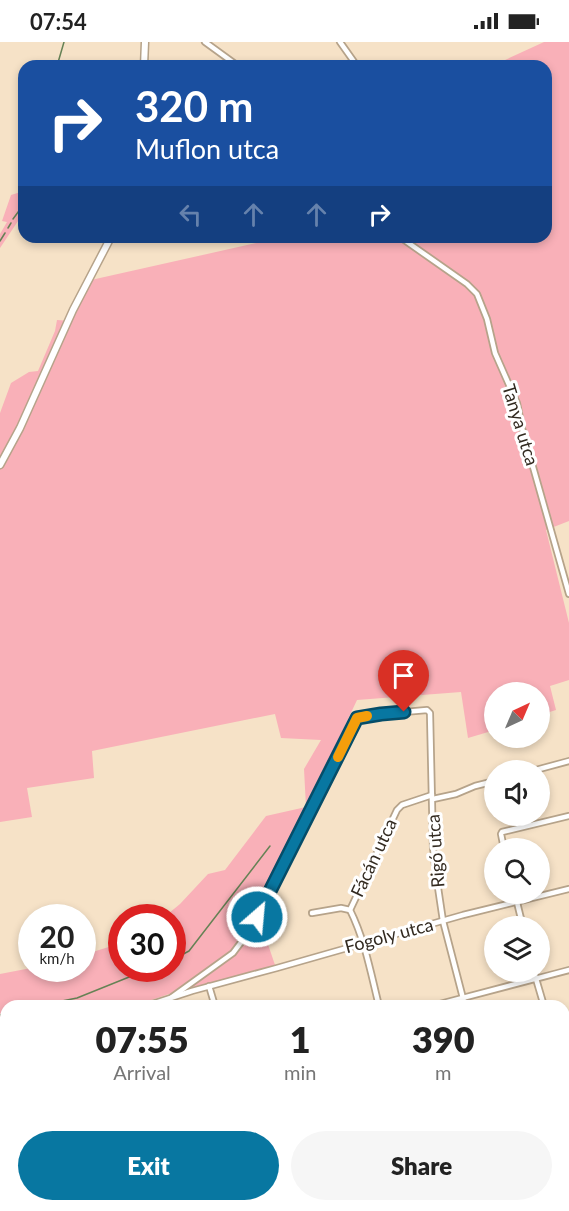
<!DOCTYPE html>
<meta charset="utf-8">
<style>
body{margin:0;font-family:Lato,sans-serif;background:#f6f6f6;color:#222;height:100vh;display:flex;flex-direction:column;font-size:22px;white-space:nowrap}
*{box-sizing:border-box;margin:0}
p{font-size:20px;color:#767676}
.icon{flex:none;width:33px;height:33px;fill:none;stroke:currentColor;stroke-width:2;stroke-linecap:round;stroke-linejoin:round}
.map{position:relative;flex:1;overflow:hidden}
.sheet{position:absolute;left:0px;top:958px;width:570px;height:212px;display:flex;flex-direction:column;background:#fff;border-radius:18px 18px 0 0;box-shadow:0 3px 9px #0003}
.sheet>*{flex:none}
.guide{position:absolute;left:18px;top:18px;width:534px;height:183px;border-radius:18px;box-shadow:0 3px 9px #0003;background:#1a4fa0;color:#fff;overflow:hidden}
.needle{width:39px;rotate:44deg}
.buttons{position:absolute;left:484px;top:640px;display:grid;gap:12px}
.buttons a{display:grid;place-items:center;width:66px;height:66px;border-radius:50%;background:#fff;box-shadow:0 3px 9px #0003;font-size:30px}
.speed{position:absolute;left:18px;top:862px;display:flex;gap:12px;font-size:30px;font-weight:700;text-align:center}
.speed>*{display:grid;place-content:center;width:78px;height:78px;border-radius:50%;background:#fff;box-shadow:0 3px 9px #0003;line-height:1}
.speed small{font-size:15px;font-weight:400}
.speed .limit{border:9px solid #d22;background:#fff;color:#111}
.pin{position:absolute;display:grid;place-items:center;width:51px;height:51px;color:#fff;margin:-62px -26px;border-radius:50% 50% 50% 0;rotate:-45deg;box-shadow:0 0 6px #0007}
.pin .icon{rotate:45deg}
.me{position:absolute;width:66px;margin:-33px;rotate:27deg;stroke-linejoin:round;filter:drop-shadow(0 0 4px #0008)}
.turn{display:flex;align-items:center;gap:21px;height:126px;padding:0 18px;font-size:27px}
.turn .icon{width:78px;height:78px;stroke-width:2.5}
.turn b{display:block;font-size:42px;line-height:51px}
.lanes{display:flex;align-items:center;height:57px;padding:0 18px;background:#0003;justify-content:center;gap:30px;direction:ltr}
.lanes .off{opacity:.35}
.eta{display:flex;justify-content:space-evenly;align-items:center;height:102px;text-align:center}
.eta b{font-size:36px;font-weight:800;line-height:42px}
.button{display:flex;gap:12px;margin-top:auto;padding:12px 18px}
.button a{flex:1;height:69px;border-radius:36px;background:#0877a1;color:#fff;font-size:24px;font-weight:800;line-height:69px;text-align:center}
.button a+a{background:#f6f6f6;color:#222}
.status{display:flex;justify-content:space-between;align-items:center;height:42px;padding:0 30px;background:#fff;direction:ltr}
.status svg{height:16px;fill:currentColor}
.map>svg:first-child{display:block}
.green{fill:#f9b0b8}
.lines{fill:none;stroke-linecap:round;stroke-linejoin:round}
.stream{stroke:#668255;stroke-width:1.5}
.minor-casing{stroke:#b6a38a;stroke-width:8}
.tertiary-casing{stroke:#b6a38a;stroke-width:9}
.minor{stroke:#fff;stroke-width:4.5}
.tertiary{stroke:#fff;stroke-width:6}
.route-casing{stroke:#054d69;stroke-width:15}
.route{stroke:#0877a1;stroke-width:10}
.slow{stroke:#f59e0b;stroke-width:10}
.labels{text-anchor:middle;stroke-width:6;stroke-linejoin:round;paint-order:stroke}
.street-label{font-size:18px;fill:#322a20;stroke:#fff}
</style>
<div class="status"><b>07:54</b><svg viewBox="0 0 49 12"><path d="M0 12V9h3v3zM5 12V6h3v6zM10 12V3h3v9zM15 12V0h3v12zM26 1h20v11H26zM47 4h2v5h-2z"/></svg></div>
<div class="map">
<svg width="569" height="1169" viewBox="0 0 569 1169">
<rect width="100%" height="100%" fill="#f6e2c7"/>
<g class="green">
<polygon points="544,0 569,0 569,479 546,488 569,581 569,638 550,644 556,668 540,673 540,651 495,651 495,688 468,696 461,650 357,658 257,870 275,923 169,952 134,964 6,964 6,1011 0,1013 0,932 31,926 32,927 82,927 83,913 115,903 121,898 122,927 172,927 172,876 163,876 180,862 208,832 225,828 266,774 306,765 304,727 321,698 281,696 275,672 92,709 94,736 27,746 32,775 0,780 0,371 11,341 29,330 38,329 55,289 57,278 71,279 91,238 283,195 546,195 546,24 492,24"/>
<polygon points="24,149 24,170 0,206 0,192 7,180 2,179 11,153"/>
<polygon points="569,1016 569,1169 516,1169 519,1164 564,1164 564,1018"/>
<polygon points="55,1164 172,1164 153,1169 56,1169"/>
</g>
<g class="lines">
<g class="stream">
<polyline points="57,24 64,0"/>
<polyline points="13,177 24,162"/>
<polyline points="8,186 11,181"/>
<polyline points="0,199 5,191"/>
<polyline points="172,918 189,909 270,804"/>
<polyline points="37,964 77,956 149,927"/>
<polyline points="0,973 6,971"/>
</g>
<g class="minor-casing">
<g id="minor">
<polyline points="205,0 238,24"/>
<polyline points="340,0 357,24"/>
<polyline points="400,195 467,242 477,252 487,277 495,311 517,361 522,386 569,552"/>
<polyline points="532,729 569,719"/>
<polyline points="433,757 456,752 475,744 495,739"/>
<polyline points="504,807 501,792 502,790 569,774"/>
<polyline points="515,852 523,885"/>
<polyline points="312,871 341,866 350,868"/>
<polyline points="534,930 544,964"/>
<polyline points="209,944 215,964"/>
<polyline points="172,955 233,911 245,895 257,875 357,676 381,672 427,668 430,671 433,806 436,832 443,879 465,964"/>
<polyline points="146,964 192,949 277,926 463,873 569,847"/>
<path d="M379 964C371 932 365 898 350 868L397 768 402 763 432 753"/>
<polyline points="432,964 569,928"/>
<polyline points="564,1010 569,1009"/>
<polyline points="0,1016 6,1014"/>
<polyline points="0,1080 6,1078"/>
<polyline points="0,1164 6,1162"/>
</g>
</g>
<g class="tertiary-casing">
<g id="tertiary">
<polyline points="144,24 145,0"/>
<polyline points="0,423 20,386 73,268 111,195"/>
</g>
</g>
<use href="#minor" class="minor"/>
<use href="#tertiary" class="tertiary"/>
</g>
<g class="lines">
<g class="route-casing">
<polyline id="route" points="257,875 357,676 381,672 404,670"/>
</g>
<use href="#route" class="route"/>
<polyline class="slow" points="338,715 357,676 367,674"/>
</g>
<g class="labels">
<g class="street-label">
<text transform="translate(520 383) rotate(73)" y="6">Tanya utca</text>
<text transform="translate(436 809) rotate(-94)" y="6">Rigó utca</text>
<text transform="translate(374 816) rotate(-65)" y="6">Fácán utca</text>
<text transform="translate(389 894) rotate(-15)" y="6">Fogoly utca</text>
</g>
</g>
</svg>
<div class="buttons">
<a><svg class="needle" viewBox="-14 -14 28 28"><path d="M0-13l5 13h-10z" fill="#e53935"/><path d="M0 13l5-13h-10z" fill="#767676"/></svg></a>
<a><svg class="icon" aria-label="sound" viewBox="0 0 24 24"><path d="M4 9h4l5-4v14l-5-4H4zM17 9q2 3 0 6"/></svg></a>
<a><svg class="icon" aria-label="search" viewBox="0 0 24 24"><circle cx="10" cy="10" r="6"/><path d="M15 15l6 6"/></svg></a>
<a><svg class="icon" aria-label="layers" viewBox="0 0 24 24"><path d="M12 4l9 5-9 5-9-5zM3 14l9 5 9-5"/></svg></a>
</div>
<div class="speed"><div>20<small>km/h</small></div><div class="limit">30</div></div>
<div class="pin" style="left:404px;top:670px;background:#d93025"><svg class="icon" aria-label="arrive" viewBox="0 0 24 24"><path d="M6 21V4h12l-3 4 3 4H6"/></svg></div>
<svg class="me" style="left:257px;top:875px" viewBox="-20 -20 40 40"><circle r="17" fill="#0877a1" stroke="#fff" stroke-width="3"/><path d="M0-11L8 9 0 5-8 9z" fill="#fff"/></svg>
<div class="guide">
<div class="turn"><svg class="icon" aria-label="right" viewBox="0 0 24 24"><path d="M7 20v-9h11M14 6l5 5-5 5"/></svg><div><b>320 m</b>Muflon utca</div></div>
<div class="lanes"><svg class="icon off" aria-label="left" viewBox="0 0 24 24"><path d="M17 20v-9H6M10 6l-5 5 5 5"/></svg><svg class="icon off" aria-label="ahead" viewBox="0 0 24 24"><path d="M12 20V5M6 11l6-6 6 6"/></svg><svg class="icon off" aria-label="ahead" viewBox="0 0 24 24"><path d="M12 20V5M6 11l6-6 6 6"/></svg><svg class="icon" aria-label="right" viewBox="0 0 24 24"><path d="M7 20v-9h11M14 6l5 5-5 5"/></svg></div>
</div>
<section class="sheet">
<div class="eta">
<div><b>07:55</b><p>Arrival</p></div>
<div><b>1</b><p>min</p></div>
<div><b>390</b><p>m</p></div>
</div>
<div class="button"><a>Exit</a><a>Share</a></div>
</section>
</div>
